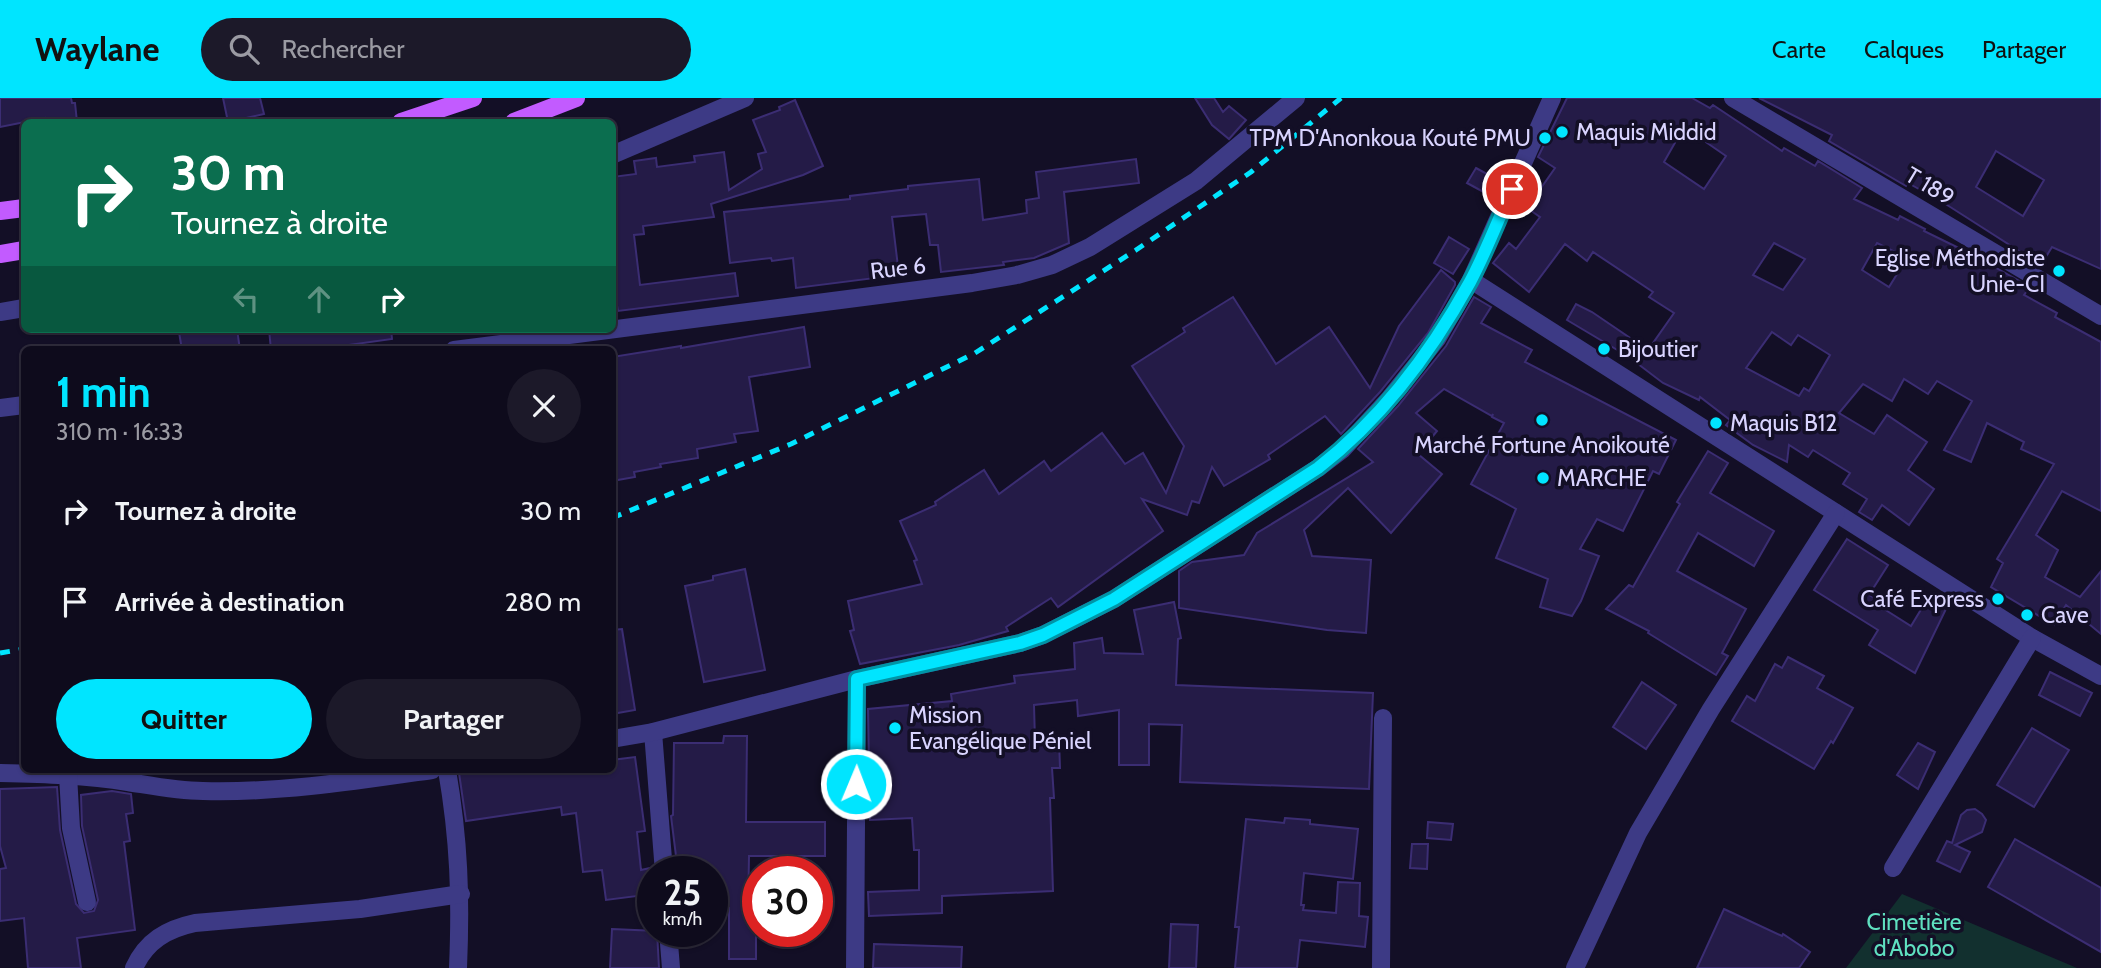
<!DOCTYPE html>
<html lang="fr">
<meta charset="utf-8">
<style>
body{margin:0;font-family:Cabin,sans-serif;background:#1c1929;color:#f1f3f6;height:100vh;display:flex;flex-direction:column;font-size:26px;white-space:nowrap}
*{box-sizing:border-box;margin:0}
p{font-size:23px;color:#9b9ba3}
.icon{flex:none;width:38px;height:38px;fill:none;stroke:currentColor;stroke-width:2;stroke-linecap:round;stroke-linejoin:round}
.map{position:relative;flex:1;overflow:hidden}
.panel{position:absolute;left:21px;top:248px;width:595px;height:427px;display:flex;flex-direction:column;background:#0e0b1c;border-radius:10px;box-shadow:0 2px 5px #0004,0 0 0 2px #2e2b3b}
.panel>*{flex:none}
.top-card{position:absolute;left:21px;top:21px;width:595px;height:214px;border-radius:10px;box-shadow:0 2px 5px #0004,0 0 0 2px #2e2b3b;background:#0b6e4f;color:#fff;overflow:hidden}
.speed{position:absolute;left:637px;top:758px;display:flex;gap:14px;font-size:35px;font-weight:700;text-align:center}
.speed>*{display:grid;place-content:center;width:91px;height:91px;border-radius:50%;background:#0e0b1c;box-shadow:0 2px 5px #0004,0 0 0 2px #2e2b3b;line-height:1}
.speed small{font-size:18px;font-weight:400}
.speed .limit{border:10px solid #d22;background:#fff;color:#111}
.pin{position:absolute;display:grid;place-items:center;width:60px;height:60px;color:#fff;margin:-30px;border:4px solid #fff;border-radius:50%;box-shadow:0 2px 7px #0007}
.me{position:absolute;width:77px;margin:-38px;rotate:1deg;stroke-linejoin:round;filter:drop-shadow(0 0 5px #0008)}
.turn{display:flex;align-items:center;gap:24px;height:147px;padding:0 35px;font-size:32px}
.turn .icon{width:91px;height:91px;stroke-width:2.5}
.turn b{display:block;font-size:49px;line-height:60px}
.lanes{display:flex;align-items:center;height:66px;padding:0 35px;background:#0003;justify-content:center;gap:35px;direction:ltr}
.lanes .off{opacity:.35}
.round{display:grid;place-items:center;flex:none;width:74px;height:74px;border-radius:37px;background:#1c1929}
.headline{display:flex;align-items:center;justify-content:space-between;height:119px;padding:0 35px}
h1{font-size:42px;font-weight:800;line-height:52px;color:#00e5ff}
.primary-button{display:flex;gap:14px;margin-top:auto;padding:14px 35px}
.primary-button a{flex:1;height:80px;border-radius:42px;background:#00e5ff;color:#111;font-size:28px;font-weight:800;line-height:80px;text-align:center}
.primary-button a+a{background:#1c1929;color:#f1f3f6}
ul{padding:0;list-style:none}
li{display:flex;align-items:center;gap:21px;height:91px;padding:0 35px}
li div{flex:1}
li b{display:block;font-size:26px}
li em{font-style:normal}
header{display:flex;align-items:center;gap:42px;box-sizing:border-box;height:98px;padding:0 35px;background:#00e5ff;color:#111}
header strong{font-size:33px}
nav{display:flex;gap:38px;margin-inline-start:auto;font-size:24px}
.search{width:490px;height:63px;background:#1c1929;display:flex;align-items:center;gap:18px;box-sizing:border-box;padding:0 24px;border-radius:38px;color:#9b9ba3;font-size:26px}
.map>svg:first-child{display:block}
.green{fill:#12302f}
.building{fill:#241b47;stroke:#3b2d73;stroke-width:2;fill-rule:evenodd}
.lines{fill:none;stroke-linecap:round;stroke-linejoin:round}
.minor{stroke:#3d3a85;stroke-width:18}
.primary{stroke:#c25bff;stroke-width:18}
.rail{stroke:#00e5ff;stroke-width:5;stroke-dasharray:10 9;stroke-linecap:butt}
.route-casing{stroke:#0095a6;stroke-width:18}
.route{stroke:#00e5ff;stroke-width:12}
.poi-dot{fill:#00e5ff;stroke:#130f26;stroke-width:2.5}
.labels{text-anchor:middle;stroke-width:7;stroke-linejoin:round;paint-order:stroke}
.poi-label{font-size:23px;fill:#d9d4ff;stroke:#130f26;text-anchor:start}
.street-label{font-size:23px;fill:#d9d4ff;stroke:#130f26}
.park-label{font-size:23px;fill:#5fe0c0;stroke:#130f26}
</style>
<header>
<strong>Waylane</strong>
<div class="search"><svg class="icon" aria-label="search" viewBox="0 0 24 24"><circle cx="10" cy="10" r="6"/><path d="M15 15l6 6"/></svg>Rechercher</div>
<nav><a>Carte</a><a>Calques</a><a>Partager</a></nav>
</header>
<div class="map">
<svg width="2101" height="870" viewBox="0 0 2101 870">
<rect width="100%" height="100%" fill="#130f26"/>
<polygon class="green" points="1902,796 2077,870 1846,870"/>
<g class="building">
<polygon points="0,0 71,0 72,5 75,5 77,24 46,24 45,20 0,29"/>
<polygon points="223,0 260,0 264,16 228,24"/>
<polygon points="1195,0 1214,0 1223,14 1229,8 1246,22 1229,41 1212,27"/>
<path d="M1567 0H1692L1710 10 1713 7 1782 53 1784 50 1815 68 1818 63 1862 90 1854 101 1898 122 1900 118 1925 131 1924 133 1973 157 2030 189 2024 197 2057 215 2055 219 2101 244V413L2062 393 2036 437 2058 452 2045 479 2080 499 2101 473V536L2066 507 2054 527 1991 489 2003 465 1997 461 2054 366 2021 351 2024 344 1987 325 1971 364 1944 352 1972 303 1937 283 1928 296 1904 281 1892 303 1863 286 1839 315 1874 336 1887 317 1927 344 1908 372 1934 391 1909 427 1882 407 1872 422 1859 414 1867 401 1843 386 1850 375 1813 352 1808 359 1789 347 1787 364 1753 347 1726 327 1730 322 1700 299 1699 302 1663 285 1638 266 1639 265 1567 222 1576 206 1592 214 1648 252 1674 215 1649 199 1653 194 1593 154 1587 163 1565 146 1529 194 1493 165 1509 145 1516 151 1540 119 1527 110 1555 70 1538 59ZM1684 29 1726 58 1704 91 1664 64ZM1774 145 1805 161 1783 192 1753 177ZM1877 145 1907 160 1889 189 1862 172ZM1772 234 1791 247 1798 237 1830 257 1809 293 1804 290 1799 298 1746 270Z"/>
<path d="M1759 0H2101V171L2052 149 2041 167 1944 105 1908 85 1906 88 1829 43 1832 37ZM1996 53 2044 82 2023 118 1976 89Z"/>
<polygon points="795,2 823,68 803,77 711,106 714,119 643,128 644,136 634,137 640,187 735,175 738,198 618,213 612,181 612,130 617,129 612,79 636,76 634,63 656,60 657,69 695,64 694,58 724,54 729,92 762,71 758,56 766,54 753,22 780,12 779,9"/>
<polygon points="1136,61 1139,85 1064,94 1069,145 1034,160 1003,164 1004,167 941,174 938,147 930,147 926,116 892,119 899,177 796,190 793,160 772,163 771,160 730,165 724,114 850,101 850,98 908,91 908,88 979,81 983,122 1027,115 1026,102 1039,100 1036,74"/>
<polygon points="1476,70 1498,82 1491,98 1467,85"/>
<polygon points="1449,139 1469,151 1453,176 1434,165"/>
<polygon points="1441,172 1455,184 1455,187 1428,235 1380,294 1341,336 1325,318 1268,357 1270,361 1224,388 1212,369 1199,405 1192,403 1187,417 1142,401 1163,433 1058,509 1051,500 1006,529 1008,533 959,547 860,566 850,533 854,532 848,503 922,486 914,463 917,462 900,423 936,407 935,404 984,372 999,396 1044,363 1051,373 1102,335 1125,366 1143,355 1166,395 1184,348 1132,268 1185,234 1183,230 1233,199 1276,266 1329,229 1370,290 1399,228"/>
<polygon points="1474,199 1491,209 1481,225 1532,252 1525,264 1676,342 1659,376 1653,373 1623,433 1597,421 1580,451 1599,458 1581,503 1572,518 1540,509 1548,481 1496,460 1516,411 1471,386 1504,325 1492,319 1493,316 1492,318 1444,291 1416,315 1437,333 1418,356 1442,376 1391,435 1348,390 1304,432 1312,458 1371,462 1366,535 1327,532 1179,510 1179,473 1192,464 1244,457 1257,435 1373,364 1358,351 1398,308 1446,248"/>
<polygon points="804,229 810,269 749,279 758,333 734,336 736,344 697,351 698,360 660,366 661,369 634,374 635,379 612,383 612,259 681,248 681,250"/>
<polygon points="200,231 237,231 240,252 182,252 179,234"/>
<polygon points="269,231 391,231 392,241 313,252 305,252 305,249 271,252"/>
<polygon points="1708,353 1728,365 1710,395 1774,433 1754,468 1698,435 1677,473 1746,511 1722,555 1728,558 1716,577 1648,535 1649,533 1606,511 1629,487 1633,489 1680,406 1677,404"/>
<polygon points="1847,441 1888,467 1869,497 1886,507 1884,511 1911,528 1928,500 1946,511 1915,575 1869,547 1878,532 1814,492"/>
<polygon points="745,471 765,572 704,584 685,488 713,482 713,478"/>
<polygon points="1174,504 1181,540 1178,541 1176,587 1373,595 1369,691 1180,684 1182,627 1149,626 1149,667 1119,667 1119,612 1078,618 1077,602 1034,607 1035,643 1059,642 1060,670 1052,670 1054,700 1050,700 1053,793 942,798 942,815 869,818 868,794 919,792 919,752 914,752 912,720 870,722 868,611 952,603 951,596 1015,585 1014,578 1075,571 1074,545 1102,540 1104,555 1143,556 1134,512"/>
<polygon points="622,531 635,612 612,616 612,532"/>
<polygon points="1788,559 1824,578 1817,590 1853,610 1833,645 1831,643 1814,671 1732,623 1747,598 1755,603 1775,566 1782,570"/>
<polygon points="2050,574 2092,595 2080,618 2039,597"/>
<polygon points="1642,584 1676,607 1646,651 1613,629"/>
<polygon points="2032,630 2069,652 2034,709 1997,687"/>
<polygon points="724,638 747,638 746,724 825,724 825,758 749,758 748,814 756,814 756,861 729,861 729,810 712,810 712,774 678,774 671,718 673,717 674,645 723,645"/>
<polygon points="1918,645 1935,654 1918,691 1897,677"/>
<polygon points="635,659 645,733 637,734 641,772 650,770 653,796 606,802 602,772 583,774 576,715 562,717 561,709 466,723 459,675 482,672 612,672 612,662"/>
<polygon points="57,689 60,732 76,806 84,815 94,813 98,802 82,728 81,697 112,693 131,696 133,715 126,716 130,743 124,744 135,832 77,840 81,870 28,870 24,820 0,823 0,771 6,770 0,748 0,691"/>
<polygon points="1975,711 1982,716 1986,722 1982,734 1955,747 1970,754 1960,774 1937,763 1947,743 1952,745 1961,717 1967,712"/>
<polygon points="1285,720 1310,722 1310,726 1358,731 1353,781 1304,775 1301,807 1304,807 1303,812 1336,815 1338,784 1360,785 1359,818 1368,819 1365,849 1300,842 1297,870 1235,870 1239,829 1235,829 1246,721 1284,725"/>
<polygon points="1428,724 1453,726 1451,742 1427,740"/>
<polygon points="2015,741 2101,790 2101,854 1988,789"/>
<polygon points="1412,746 1428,746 1427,771 1410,770"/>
<polygon points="1724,811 1782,838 1783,836 1810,854 1799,870 1697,870"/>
<polygon points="1171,826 1198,827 1196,870 1169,870"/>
<polygon points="612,831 657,833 659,870 610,870"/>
<polygon points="874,846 962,849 961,870 873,870"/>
</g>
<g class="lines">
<g class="minor">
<polyline points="1733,0 2101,218"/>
<polyline points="612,57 745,0"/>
<polyline points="1471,182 2032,540 2101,578"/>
<polyline points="0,214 24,210"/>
<polyline points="454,252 972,185 1017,177 1052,167 1090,149 1196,83 1296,0"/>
<polyline points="0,310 24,307"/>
<polyline points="653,634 664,774"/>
<polyline points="612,641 653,634 857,581 1020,545 1043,537 1114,501 1318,370 1343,351 1389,301 1437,241 1471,182 1552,0"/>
<path d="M447 672C459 742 461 799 458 870"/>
<path d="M0 675C43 676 86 677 128 684 153 688 177 693 203 693 280 695 356 683 432 672"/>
<polyline points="68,677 71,730 87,804"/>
<polyline points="1893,770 2032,540"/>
<polyline points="668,833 671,870"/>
<path d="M134 870C146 843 167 831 195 825L360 811 461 796"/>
<polyline points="855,870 857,581"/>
<polyline points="1381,870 1383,620"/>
<polyline points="1575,870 1638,735 1711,611 1836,415"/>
</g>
<g class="primary">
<polyline points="401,24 473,0"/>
<polyline points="514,24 576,0"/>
<polyline points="0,113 24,110"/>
<polyline points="0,156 24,152"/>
</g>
<g class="rail">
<polyline points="612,420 791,346 975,255 1136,152 1251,74 1341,0"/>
<polyline points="0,555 24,551"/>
</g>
</g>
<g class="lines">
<g class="route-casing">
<path id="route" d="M856 686 857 581 1020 545 1043 537 1114 501 1318 370C1381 321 1432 253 1470 184 1486 154 1498 122 1512 91"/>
</g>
<use href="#route" class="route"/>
</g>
<g class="poi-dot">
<circle cx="1562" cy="34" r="7"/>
<circle cx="1545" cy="40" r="7"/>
<circle cx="2059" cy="173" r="7"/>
<circle cx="1604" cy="251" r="7"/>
<circle cx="1542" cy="322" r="7"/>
<circle cx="1716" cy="325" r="7"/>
<circle cx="1543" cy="380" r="7"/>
<circle cx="1998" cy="501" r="7"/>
<circle cx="2027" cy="517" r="7"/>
<circle cx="895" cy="630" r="7"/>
</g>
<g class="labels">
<g class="poi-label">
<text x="1576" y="42">Maquis Middid</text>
<text x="1531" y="48" text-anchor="end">TPM D'Anonkoua Kouté PMU</text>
<text x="2045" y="168" text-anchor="end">Eglise Méthodiste<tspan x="2045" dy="26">Unie-CI</tspan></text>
<text x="1618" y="259">Bijoutier</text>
<text x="1730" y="333">Maquis B12</text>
<text x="1542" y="355" text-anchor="middle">Marché Fortune Anoikouté</text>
<text x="1557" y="388">MARCHE</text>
<text x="1984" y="509" text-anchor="end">Café Express</text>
<text x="2041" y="525">Cave</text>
<text x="909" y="625">Mission<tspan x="909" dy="26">Evangélique Péniel</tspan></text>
</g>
<g class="street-label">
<text transform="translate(1930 88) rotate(31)" y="8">T 189</text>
<text transform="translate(898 170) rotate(-7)" y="8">Rue 6</text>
</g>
<g class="park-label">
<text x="1914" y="832">Cimetière<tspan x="1914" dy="26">d'Abobo</tspan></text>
</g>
</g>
</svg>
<div class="speed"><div>25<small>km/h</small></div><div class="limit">30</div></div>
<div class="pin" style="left:1512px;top:91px;background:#d93025"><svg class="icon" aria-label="arrive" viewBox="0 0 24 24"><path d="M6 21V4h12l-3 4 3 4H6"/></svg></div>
<svg class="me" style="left:856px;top:686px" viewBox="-20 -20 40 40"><circle r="17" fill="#00e5ff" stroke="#fff" stroke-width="3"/><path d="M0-11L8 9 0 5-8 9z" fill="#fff"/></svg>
<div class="top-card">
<div class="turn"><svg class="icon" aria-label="right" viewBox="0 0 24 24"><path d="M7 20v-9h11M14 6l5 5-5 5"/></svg><div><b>30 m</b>Tournez à droite</div></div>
<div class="lanes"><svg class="icon off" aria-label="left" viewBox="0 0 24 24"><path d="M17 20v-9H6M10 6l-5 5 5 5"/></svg><svg class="icon off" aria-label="ahead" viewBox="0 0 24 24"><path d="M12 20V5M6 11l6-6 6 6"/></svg><svg class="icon" aria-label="right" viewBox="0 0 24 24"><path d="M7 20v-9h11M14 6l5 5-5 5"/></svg></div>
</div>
<section class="panel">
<div class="headline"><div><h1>1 min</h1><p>310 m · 16:33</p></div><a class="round"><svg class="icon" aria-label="close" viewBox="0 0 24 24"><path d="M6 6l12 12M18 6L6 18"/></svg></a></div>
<ul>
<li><svg class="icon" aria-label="right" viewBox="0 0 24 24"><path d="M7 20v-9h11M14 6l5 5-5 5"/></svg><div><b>Tournez à droite</b></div><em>30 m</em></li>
<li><svg class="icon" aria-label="arrive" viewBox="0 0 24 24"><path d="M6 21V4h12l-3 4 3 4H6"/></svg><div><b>Arrivée à destination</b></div><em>280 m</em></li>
</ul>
<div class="primary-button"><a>Quitter</a><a>Partager</a></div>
</section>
</div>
